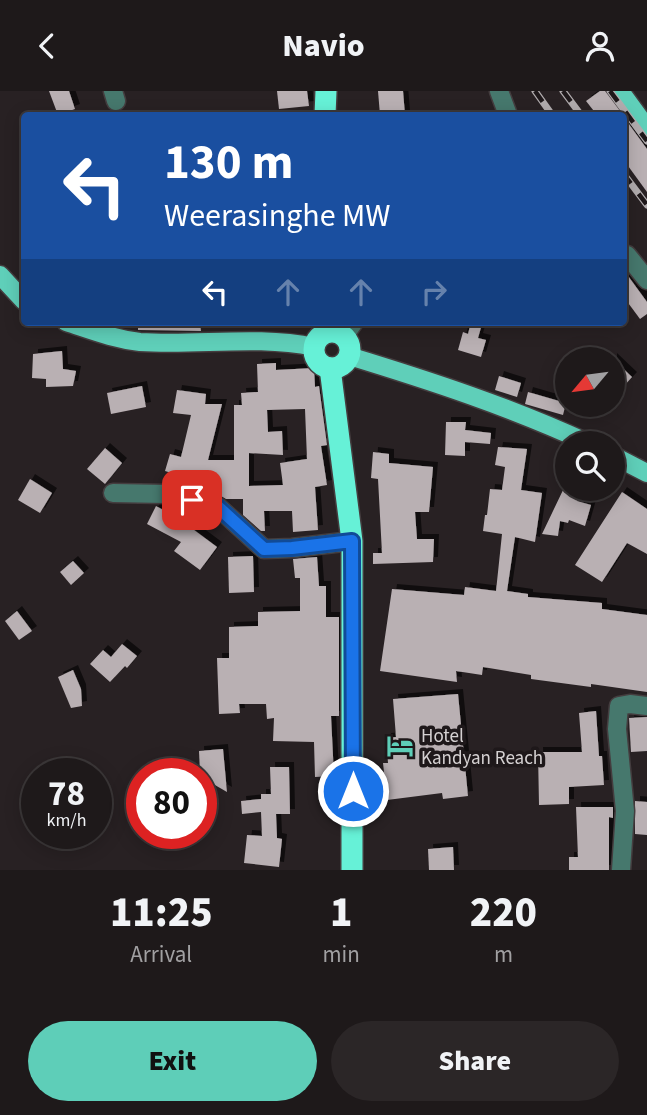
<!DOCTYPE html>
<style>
body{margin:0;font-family:"Source Sans 3",sans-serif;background:#2b2627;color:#f1f3f6;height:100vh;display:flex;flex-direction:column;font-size:26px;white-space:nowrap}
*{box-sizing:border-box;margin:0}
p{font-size:23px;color:#a1a0a2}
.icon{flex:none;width:38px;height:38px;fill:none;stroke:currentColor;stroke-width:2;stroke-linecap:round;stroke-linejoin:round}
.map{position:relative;height:779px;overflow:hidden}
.panel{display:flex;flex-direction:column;background:#1e191a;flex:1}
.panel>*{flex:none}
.hud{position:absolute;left:21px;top:21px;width:606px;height:214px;border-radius:7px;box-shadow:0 4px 18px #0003,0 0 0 2px #3c3839;background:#1a4fa0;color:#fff;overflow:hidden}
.needle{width:46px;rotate:241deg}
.tools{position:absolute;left:555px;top:256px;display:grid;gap:14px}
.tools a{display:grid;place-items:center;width:70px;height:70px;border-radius:50%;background:#1e191a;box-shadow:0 4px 18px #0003,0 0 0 2px #3c3839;font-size:35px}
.speed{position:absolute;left:21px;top:667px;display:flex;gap:14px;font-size:35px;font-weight:700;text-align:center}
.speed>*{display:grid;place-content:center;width:91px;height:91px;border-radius:50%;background:#1e191a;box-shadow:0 4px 18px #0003,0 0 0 2px #3c3839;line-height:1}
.speed small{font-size:18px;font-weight:400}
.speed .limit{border:10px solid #d22;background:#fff;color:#111}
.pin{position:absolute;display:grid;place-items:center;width:60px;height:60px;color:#fff;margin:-30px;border-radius:14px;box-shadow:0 4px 10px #0006}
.me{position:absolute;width:77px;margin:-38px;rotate:0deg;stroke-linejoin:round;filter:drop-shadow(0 0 5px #0008)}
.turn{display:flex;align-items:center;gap:24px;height:147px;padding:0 28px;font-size:32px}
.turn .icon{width:91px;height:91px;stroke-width:2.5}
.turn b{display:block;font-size:49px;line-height:60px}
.lanes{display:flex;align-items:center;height:66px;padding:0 28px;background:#0003;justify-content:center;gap:35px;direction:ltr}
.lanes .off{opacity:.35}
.eta{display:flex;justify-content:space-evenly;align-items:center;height:119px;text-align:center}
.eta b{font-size:42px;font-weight:800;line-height:49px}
.button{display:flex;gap:14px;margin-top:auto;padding:14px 28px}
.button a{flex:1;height:80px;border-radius:42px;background:#5eceb8;color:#111;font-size:28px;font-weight:800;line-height:80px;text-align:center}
.button a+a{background:#2b2627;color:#f1f3f6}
header{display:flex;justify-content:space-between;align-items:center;height:91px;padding:0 28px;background:#1e191a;font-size:32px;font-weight:800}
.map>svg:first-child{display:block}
.building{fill:#b9b0b3;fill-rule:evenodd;filter:url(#shadow)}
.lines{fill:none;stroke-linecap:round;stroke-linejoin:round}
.minor-casing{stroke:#443d3f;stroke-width:21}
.major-casing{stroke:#443d3f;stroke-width:21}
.highway-casing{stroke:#443d3f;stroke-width:24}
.minor{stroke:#46786d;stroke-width:18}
.major{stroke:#5fcfb9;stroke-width:18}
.highway{stroke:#66f1d7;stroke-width:21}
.rail-casing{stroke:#b1acae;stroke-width:7}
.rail{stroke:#1e181a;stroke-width:4.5;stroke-dasharray:13;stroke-linecap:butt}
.route-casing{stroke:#114b97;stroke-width:18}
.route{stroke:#1a73e8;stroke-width:12}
.labels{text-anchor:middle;stroke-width:7;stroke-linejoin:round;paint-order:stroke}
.poi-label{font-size:19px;fill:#d5d1d2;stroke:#1e181a;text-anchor:start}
</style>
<header><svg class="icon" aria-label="back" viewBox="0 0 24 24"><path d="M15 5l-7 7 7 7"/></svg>Navio<svg class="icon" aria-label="person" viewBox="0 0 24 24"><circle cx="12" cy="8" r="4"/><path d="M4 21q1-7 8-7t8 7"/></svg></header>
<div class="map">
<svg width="647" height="779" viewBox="0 0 647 779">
<defs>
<filter id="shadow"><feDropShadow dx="5" dy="-5" stdDeviation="0" flood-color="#0009"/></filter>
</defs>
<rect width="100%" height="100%" fill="#282123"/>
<g class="building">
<polygon points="49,0 69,0 75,18 58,24"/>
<polygon points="277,0 307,0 309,15 279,18"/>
<polygon points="378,0 403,0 405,24 380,24"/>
<polygon points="600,0 605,0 623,24 597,24 586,10"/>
<polygon points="623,25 647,58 647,101 623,68"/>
<polygon points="623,178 647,211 647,223 640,228 623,205"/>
<polygon points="138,231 200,231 201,240 138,239"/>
<polygon points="471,231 482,233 478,247 486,249 481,266 458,259 463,241 468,243"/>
<polygon points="62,260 63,278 76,280 73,295 46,296 46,288 32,287 33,263"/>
<polygon points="612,267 632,286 622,297 612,288"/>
<path d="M276 272V279L314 277 315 296 319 295 327 354 321 355 327 394 315 396 318 439 293 441 292 420H264L265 440H261L243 424V408H226L221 405V388L198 382 195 395 176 390 178 384 165 380 170 363 181 366 191 324 173 322 177 299 206 303 205 313H222L208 369H234V314H242L241 302 258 301 257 273ZM305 318 307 368 280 372 283 394 249 395V362L283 364 282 340 268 341 267 319Z"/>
<polygon points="499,285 521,292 517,306 495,299"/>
<polygon points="142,295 146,316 111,323 107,302"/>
<polygon points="528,301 566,312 563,324 525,313"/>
<polygon points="446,331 466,331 465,339 491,342 490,353 465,351 465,365 445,364"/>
<polygon points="498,356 527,358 521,399 542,402 535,451 515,446 507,500 528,503 528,506 602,512 602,518 647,524 647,601 591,593 591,596 531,588 531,584 483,576 482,584 456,580 457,591 380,580 392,498 464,504 465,496 496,500 502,443 483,440 485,424 487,424 490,398 502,399 505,376 495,374"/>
<polygon points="105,357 122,372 105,393 87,378"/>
<polygon points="373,361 389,363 389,372 433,376 429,421 415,421 417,448 434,448 433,471 373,473 373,462 382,462 378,388 371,387"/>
<polygon points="30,388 52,402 40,422 18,409"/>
<polygon points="564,397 583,397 577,410 591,414 585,435 569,429 568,432 560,430 558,445 542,443"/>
<polygon points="622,401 647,418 647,463 627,452 602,491 575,474"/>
<polygon points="156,415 176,426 177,422 188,429 186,433 217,456 200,479 174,460 181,451 147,433"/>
<polygon points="253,465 254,501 229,502 228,466"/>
<polygon points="317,466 319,495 326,495 326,526 339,526 339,625 331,625 334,685 315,686 314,651 273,650 274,627 267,628 266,613 239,613 240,622 219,623 217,567 229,567 229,536 258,535 258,521 300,520 300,487 295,487 293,468"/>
<polygon points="73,470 84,482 71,494 60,481"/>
<polygon points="17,520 32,540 19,549 5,530"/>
<polygon points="122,553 137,565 127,577 125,575 110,591 90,573 103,559 111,566"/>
<polygon points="73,579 81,598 82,615 71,617 58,586"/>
<polygon points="458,603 468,705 443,708 442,702 387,709 383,672 388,672 386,647 396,646 393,608"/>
<polygon points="596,620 599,665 602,665 604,694 569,696 569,713 539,714 538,661 582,661 579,622"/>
<polygon points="647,626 647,660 631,661 629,627"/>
<polygon points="223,658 227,701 201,686 200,682 199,660"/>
<polygon points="270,676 289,676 290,723 276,723 277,747 282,748 279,776 244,772 247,744 262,745 261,721 242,723 241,710 261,708 261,703 271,703"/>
<polygon points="635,710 647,711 647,744 635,743"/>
<polygon points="576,716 613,716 613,727 609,726 609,779 569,779 569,766 578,766"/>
<polygon points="453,756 454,779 429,779 428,758"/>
</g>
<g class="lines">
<g class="minor-casing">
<g id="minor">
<polyline points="113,0 116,10"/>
<polyline points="499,0 508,24"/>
<polyline points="623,163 627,164 647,189"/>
<polyline points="344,245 354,231"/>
<polyline points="113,402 166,403 218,416 264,458 292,457 352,450"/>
<polyline points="621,779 625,720 617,638 619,615 630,613 647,615"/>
</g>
</g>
<g class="major-casing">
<g id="major">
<polyline points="620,0 647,37"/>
<polyline points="0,184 24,210"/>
<path d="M66 231C91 239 113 248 140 251 198 255 256 244 314 256"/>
<path d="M349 265C431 290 510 316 588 352"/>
<polyline points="612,364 647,382"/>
</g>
</g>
<g class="highway-casing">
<g id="highway">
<polyline points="325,24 326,0"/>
<circle cx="332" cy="259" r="18"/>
<polyline points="330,277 352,450 352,779"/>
</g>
</g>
<use href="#minor" class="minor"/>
<use href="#major" class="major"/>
<use href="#highway" class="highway"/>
<g class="rail-casing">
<g id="rail">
<polyline points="535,0 550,21"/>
<polyline points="563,0 581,24"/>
<polyline points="610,0 647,50"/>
<polyline points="623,82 647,114"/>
</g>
</g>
<use href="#rail" class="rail"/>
</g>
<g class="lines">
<g class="route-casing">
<polyline id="route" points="192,409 218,416 264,458 292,457 352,450 353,700"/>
</g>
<use href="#route" class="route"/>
</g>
<defs>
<g id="hotel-bare" transform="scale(2.1)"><path d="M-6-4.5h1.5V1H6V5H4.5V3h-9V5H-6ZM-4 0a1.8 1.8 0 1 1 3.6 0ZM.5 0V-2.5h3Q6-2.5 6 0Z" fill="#5eceb8" stroke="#1e181a" stroke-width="2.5" paint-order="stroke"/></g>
</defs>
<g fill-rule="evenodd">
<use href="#hotel-bare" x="400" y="655"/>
</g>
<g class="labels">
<g class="poi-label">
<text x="421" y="651">Hotel<tspan x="421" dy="22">Kandyan Reach</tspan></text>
</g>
</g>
</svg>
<div class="tools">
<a><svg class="needle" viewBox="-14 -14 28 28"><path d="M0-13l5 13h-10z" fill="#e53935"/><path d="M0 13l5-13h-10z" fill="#a1a0a2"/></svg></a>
<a><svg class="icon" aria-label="search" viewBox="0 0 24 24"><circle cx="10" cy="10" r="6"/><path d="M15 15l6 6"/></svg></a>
</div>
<div class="speed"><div>78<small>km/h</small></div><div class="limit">80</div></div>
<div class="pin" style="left:192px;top:409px;background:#d93025"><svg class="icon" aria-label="arrive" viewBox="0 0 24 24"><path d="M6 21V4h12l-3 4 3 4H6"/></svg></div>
<svg class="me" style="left:353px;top:700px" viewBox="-20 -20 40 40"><circle r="17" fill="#1a73e8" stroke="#fff" stroke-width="3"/><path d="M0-11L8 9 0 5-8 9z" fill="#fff"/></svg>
<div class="hud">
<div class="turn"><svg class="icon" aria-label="left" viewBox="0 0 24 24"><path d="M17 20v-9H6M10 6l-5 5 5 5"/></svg><div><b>130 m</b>Weerasinghe MW</div></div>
<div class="lanes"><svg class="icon" aria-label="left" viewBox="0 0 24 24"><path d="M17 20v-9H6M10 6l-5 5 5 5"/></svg><svg class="icon off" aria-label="ahead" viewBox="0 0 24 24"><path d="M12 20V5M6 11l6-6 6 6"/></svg><svg class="icon off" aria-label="ahead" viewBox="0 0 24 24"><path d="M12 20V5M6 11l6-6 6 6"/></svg><svg class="icon off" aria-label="right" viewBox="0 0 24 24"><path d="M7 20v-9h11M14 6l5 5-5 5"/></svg></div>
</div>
</div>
<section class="panel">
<div class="eta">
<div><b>11:25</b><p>Arrival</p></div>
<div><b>1</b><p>min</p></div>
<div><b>220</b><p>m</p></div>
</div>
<div class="button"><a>Exit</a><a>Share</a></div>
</section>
